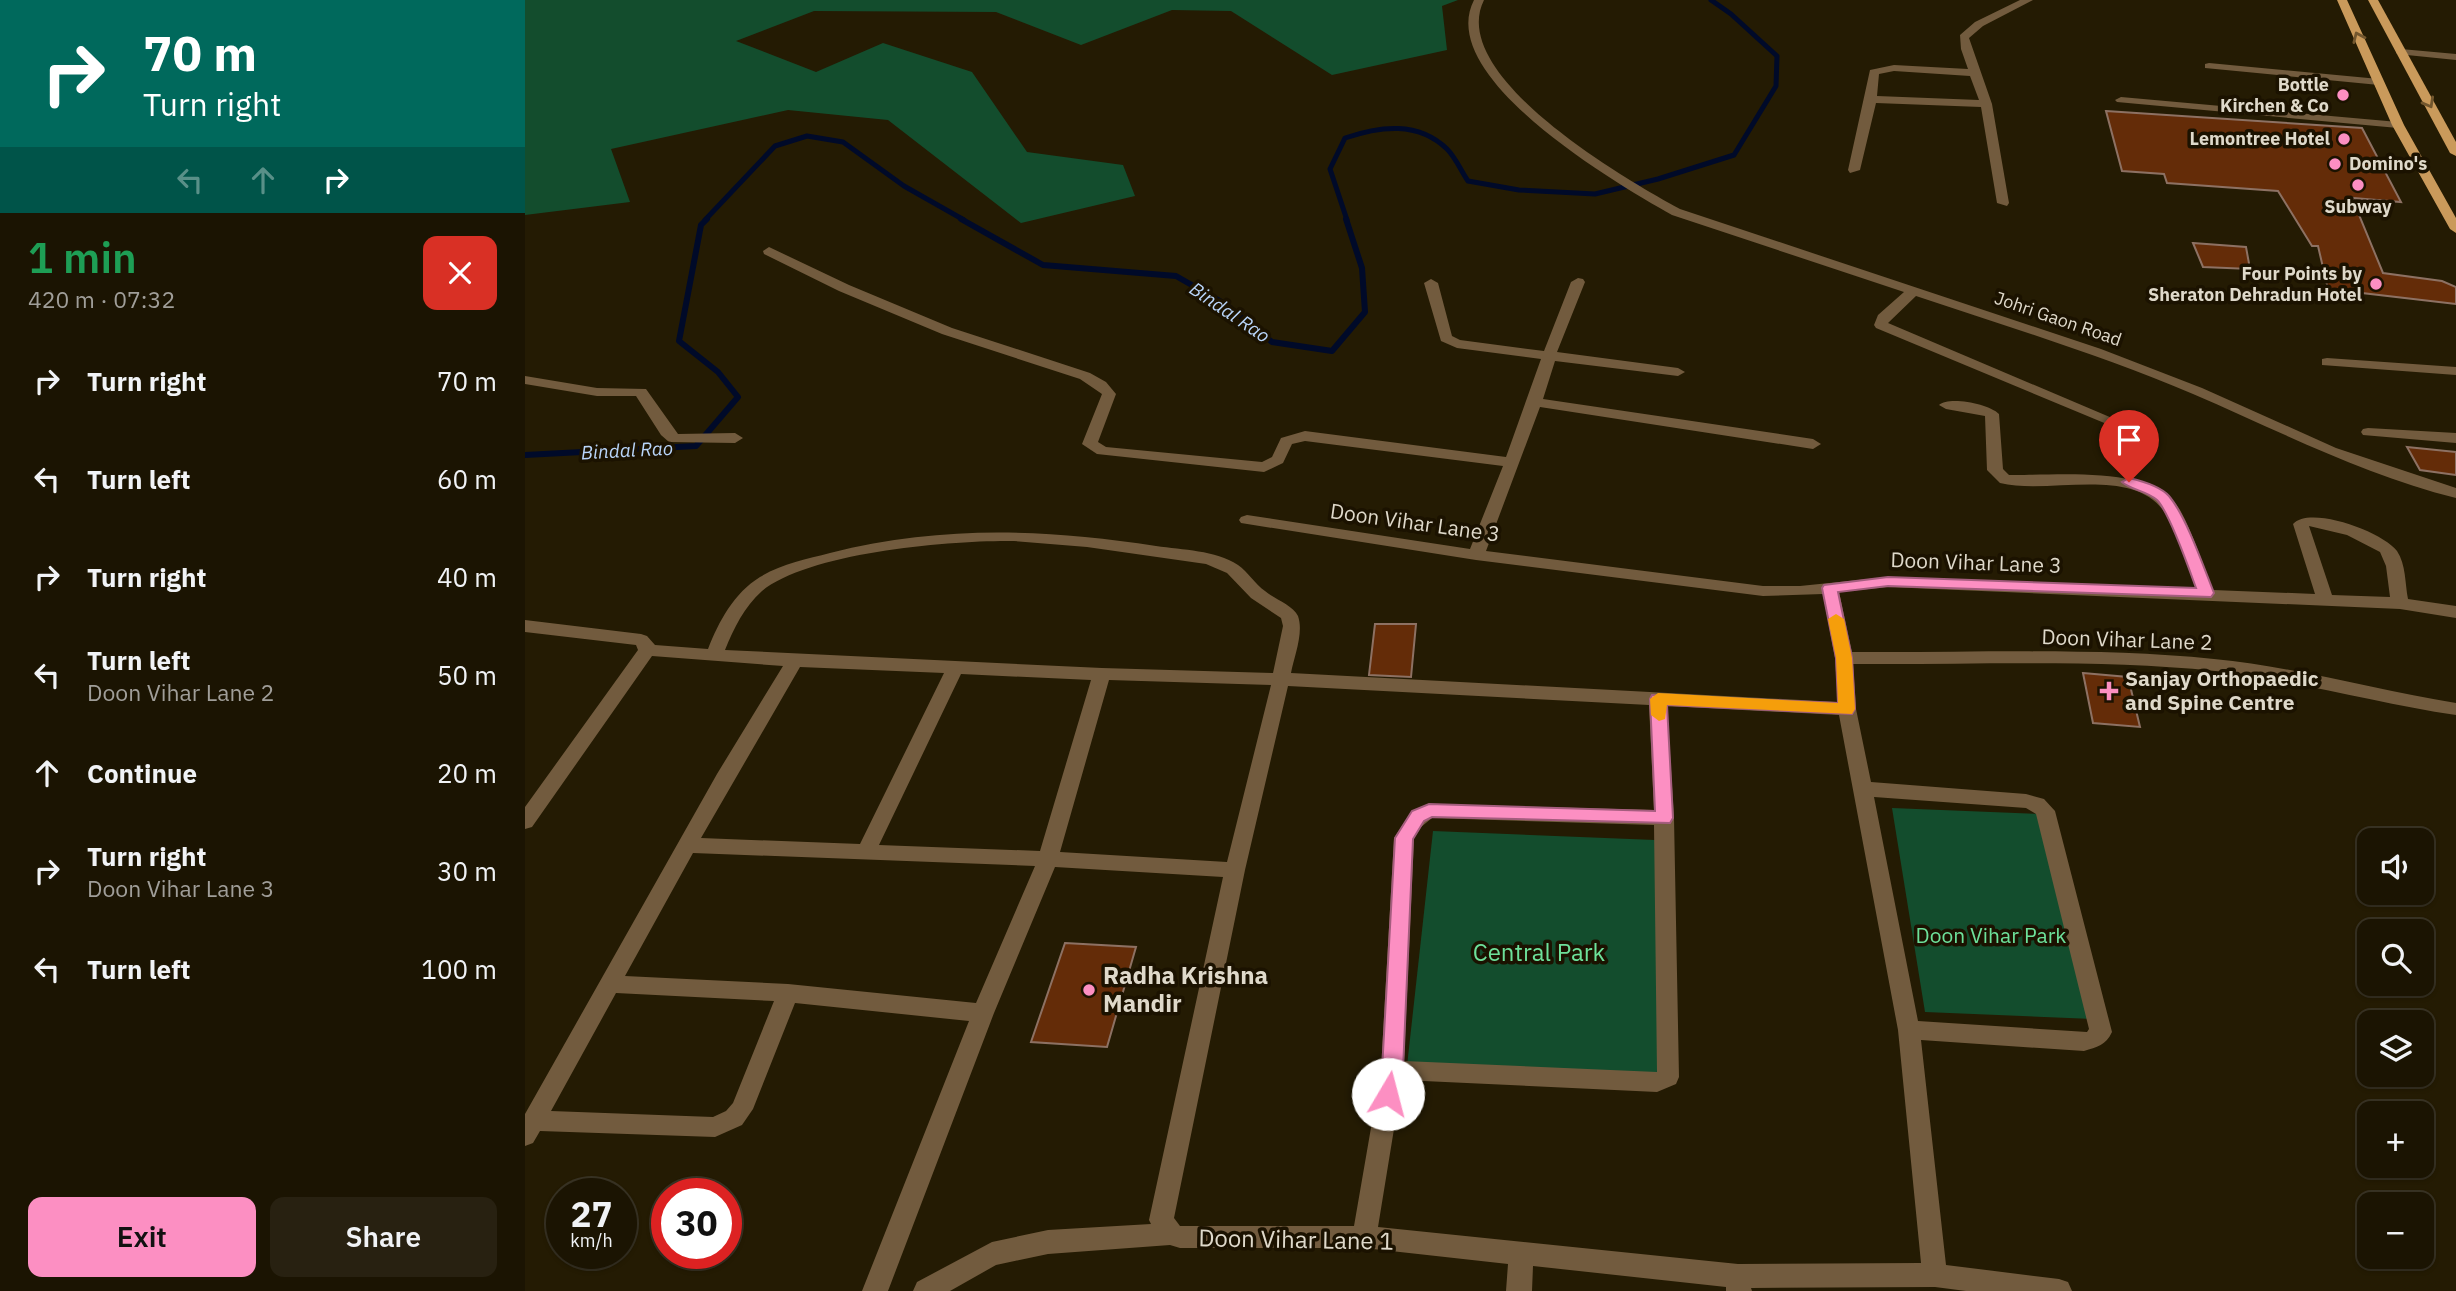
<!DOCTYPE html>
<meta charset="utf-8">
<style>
body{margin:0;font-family:"IBM Plex Sans",sans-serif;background:#282111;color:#f1f3f6;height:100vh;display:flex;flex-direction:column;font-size:26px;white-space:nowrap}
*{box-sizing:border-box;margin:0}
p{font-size:23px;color:#a09e99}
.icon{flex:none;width:38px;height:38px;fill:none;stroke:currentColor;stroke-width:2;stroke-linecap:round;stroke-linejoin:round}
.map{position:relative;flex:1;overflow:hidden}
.drawer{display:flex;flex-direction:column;background:#1b1402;width:525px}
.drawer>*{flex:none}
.top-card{background:#00695c;color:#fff;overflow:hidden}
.tools{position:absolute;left:1832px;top:828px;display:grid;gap:14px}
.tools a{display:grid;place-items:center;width:77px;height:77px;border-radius:14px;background:#1b1402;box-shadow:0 2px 5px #0004,0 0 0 2px #393324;font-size:35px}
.speed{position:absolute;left:21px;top:1178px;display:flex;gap:14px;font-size:35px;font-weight:700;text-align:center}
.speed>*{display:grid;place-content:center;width:91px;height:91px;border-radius:50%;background:#1b1402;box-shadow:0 2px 5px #0004,0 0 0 2px #393324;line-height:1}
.speed small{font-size:18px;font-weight:400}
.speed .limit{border:10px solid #d22;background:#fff;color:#111}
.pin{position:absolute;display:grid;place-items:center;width:60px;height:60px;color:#fff;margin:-72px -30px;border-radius:50% 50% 50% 0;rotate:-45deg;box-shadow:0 0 7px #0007}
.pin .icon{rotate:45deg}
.me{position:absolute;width:77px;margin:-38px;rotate:8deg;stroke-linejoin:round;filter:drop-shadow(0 0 5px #0008)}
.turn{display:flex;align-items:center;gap:24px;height:147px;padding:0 28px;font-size:32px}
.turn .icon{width:91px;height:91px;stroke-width:2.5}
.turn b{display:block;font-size:49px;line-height:60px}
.lanes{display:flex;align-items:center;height:66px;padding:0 28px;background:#0003;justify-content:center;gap:35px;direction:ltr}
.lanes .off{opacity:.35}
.round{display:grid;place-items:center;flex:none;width:74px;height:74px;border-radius:14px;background:#282111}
.head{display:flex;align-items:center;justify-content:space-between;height:119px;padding:0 28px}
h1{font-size:42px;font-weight:600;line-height:52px;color:#1e9e55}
.primary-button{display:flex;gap:14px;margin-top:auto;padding:14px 28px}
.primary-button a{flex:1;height:80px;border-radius:14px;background:#fc8fc2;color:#111;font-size:28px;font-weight:600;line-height:80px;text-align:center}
.primary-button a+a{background:#282111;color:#f1f3f6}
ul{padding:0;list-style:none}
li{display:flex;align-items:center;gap:21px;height:98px;padding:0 28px}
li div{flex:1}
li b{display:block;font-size:26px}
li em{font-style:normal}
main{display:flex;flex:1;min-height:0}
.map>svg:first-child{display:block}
.green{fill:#134d2d}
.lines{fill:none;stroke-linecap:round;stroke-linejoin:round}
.stream-far1{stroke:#000a29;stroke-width:5}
.stream{stroke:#000a29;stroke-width:6}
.building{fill:#642c08;stroke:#8d7163;stroke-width:2}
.street{fill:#725b3e;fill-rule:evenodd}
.primary{fill:#ca9a5b;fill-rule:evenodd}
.oneway{stroke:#72562e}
.route{fill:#fc8fc2;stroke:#a45d7e;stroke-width:2}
.slow{fill:#f59e0b}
.poi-dot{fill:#fc8fc2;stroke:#1b1200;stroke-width:2.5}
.labels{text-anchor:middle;stroke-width:7;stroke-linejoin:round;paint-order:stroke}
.far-poi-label{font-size:18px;font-weight:bold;fill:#dfd9ca;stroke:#1b1200;text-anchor:end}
.far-street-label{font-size:18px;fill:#dfd9ca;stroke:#1b1200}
.far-water-label{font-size:19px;font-style:italic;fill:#b9d5f9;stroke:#1b1200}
.street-label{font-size:21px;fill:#dfd9ca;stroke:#1b1200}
.poi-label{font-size:21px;font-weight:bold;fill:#dfd9ca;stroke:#1b1200;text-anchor:start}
.park-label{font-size:21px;fill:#6de19a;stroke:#1b1200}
.near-park-label{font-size:24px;fill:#6de19a;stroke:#1b1200}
.near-poi-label{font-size:24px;font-weight:bold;fill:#dfd9ca;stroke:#1b1200;text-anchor:start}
.near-street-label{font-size:24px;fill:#dfd9ca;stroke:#1b1200}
</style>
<main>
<section class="drawer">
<div class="top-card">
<div class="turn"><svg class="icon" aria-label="right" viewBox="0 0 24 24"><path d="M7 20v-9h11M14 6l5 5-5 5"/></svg><div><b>70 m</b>Turn right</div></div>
<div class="lanes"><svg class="icon off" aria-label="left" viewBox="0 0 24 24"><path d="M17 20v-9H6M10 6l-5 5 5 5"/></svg><svg class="icon off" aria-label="ahead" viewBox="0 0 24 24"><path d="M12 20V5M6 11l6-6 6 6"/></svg><svg class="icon" aria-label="right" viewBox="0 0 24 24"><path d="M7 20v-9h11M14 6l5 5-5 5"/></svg></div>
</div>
<div class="head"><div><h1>1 min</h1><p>420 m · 07:32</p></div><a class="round" style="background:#d93025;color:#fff"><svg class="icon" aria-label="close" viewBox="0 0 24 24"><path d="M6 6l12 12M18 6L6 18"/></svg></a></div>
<ul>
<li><svg class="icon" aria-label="right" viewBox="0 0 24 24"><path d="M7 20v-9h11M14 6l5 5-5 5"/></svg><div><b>Turn right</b></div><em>70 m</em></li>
<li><svg class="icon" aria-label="left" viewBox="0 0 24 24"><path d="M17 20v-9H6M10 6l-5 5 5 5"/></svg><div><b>Turn left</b></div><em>60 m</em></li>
<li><svg class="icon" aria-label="right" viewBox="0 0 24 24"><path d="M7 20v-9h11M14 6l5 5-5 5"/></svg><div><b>Turn right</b></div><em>40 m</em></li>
<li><svg class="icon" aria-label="left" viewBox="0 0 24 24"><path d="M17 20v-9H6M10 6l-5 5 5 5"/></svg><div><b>Turn left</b><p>Doon Vihar Lane 2</p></div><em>50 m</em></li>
<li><svg class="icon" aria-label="ahead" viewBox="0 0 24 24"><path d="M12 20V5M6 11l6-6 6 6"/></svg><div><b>Continue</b></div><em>20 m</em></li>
<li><svg class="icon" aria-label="right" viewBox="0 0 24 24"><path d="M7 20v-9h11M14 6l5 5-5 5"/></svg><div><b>Turn right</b><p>Doon Vihar Lane 3</p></div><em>30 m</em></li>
<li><svg class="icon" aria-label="left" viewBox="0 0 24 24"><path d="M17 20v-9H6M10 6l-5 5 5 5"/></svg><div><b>Turn left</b></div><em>100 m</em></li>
</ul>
<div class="primary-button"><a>Exit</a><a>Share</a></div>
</section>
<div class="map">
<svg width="1931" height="1291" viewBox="0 0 1931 1291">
<rect width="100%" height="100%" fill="#241b03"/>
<g class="green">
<polygon points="0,0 933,0 917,6 922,50 807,75 706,11 647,10 556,45 471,12 289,11 211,41 291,72 358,43 447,72 502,152 598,165 610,196 496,223 363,120 263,110 86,149 105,202 0,215"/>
<polygon points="1367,808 1516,814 1568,1019 1400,1012"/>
<polygon points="908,831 1130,840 1136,1077 882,1066"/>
</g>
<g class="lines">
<g class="stream-far1">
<polyline points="180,220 250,146 282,136 318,142 379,186 439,220"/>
<path d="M822 220 805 169 820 138C855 126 893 121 922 149 931 158 936 171 943 181L994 190 1070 194 1133 179 1209 155 1251 86 1252 56 1206 14 1186 0"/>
</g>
<g class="stream">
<polyline points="436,219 518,265 651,276 700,304 747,342 807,351 840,312 837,268 821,219"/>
<polyline points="0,455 171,446 213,397 193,372 154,341 176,225 182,219"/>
</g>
</g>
<g class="building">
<polygon points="1581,111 1837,128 1876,202 1827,198 1858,273 1917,281 1931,287 1931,304 1803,289 1793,246 1787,246 1753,191 1642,183 1639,174 1597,171"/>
<polygon points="1668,243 1721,247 1725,269 1678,267"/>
<polygon points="1882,447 1931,452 1931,475 1895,470"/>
<polygon points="850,624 891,624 886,677 844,675"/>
<polygon points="1558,673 1603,677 1615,727 1568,723"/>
<polygon points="540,943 611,947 582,1047 506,1042"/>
</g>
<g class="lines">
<g class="street">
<path d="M949 0H959C921 76 1102 180 1155 209L1576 349 1677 388 1811 448 1931 488V498C1839 475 1754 431 1668 394 1578 356 1484 327 1391 296L1363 323 1613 429 1611 432H1601L1351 328 1349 325 1353 315 1379 292 1147 215C1092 184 909 77 949 0Z"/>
<path d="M1495 0H1508L1458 26 1444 38 1467 104 1484 203 1482 206 1472 203 1456 107 1351 103 1335 170 1325 173 1323 170 1345 70 1369 65 1443 69 1436 49 1435 35 1450 22ZM1369 71 1445 76 1454 100 1352 96 1354 74Z"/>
<polygon points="1876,49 1931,54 1931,60 1872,54 1871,52"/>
<polygon points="1684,63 1854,79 1859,82 1854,85 1680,68 1680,64"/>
<polygon points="1596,97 1873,122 1879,125 1873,128 1592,102 1590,100"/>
<path d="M244 247 324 285 427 328 565 373 581 382 591 394 573 442 581 447 737 462 747 457 756 438 780 431 981 457 1016 359 932 348 916 341 899 283 906 279 913 283 927 336 935 340 1019 351 1046 282 1053 278 1058 279 1060 282 1032 352 1153 368 1160 372 1153 376 1030 361 1018 399 1288 439 1296 444 1288 449 1015 407 961 551 1238 586H1275L1363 577 1671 589C1663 568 1651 527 1638 510 1605 466 1523 495 1475 483L1462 470 1460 416 1421 409 1414 405C1424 396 1464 404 1474 414L1478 469 1484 475C1531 476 1630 464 1655 510 1669 535 1677 564 1688 590L1790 594 1768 524C1785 505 1858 532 1872 551 1881 564 1880 584 1883 599L1931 606V618L1875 609 1363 587 1314 592 1327 652C1447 653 1570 647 1689 659 1771 667 1850 690 1931 703V715C1850 703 1771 680 1690 671 1573 659 1447 665 1328 664L1331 709 1346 782 1501 794 1519 799 1530 811 1587 1032C1581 1045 1572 1047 1559 1051L1396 1040 1421 1265 1534 1279 1543 1282 1547 1291H1441L1410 1287 1226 1288 1227 1291H1201V1287L1008 1266 1007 1291H981L983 1264 839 1248H655L645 1245 523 1254 471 1265 425 1291H388L392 1282 467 1242 523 1230 626 1224 624 1220 698 877 530 867 469 1013 363 1291H337L444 1021 270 1003 228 1109 217 1125 190 1137 15 1131 8 1143 0 1146V1114L192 774 258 666 127 656 7 827 0 829V807L113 650 111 645 0 632V620L116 634 122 636 130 645 183 649C194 621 209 593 235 577 256 564 282 559 305 553 418 525 518 529 631 546 658 550 690 550 713 565 723 572 730 584 740 591 749 599 768 605 773 616 779 633 769 657 766 673L1313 702 1310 658 1298 594 1238 596 951 560 716 523 714 520 716 517 722 515 945 549 978 466 780 441 767 444 758 463 739 472 572 454 557 444 577 394 555 379 417 334 314 291 239 254 238 251ZM1784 526 1822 535 1855 552 1861 566 1865 597 1807 595ZM489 541 562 547 681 564 702 573 726 598 756 618 758 626 748 673 577 668 200 650C209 628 219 607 237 591 284 552 428 540 489 541ZM275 667 419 673 335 844 176 838ZM436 674 566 680 515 851 354 845ZM584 680 746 685 702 862 535 852ZM763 686 1124 705 1129 810 904 804 885 814 869 838 856 1070 829 1226H655L649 1218 720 870ZM1142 706 1314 715 1373 1030 1396 1263 1213 1264 853 1227 877 1080 1132 1092 1151 1084 1154 1077 1149 818ZM1349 797 1501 808 1511 814 1564 1029 1562 1032 1393 1021ZM907 818 1129 825 1132 1072 879 1061 889 838 896 827ZM168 853 510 866 451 1003 263 984 100 976ZM91 993 249 1001 208 1103 201 1111 188 1117 26 1111Z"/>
<polygon points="1802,358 1931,367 1931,375 1797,365 1797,359"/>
<polygon points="0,376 72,388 121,389 153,434 210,433 218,438 210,443 144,442 136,435 111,396 72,396 0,384"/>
<polygon points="1843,428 1931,433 1931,443 1838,435 1836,432 1838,429"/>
</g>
<g class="primary">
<polygon points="1812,0 1822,0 1879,125 1931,218 1931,233 1925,229 1867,125"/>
<polygon points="1843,0 1853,0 1931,142 1931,156 1925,153"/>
</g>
</g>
<defs><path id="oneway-chevron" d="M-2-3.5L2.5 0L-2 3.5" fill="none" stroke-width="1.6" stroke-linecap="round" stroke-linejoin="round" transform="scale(1.75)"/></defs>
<g class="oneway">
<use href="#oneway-chevron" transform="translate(1833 37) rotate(-114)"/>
<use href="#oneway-chevron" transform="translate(1904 103) rotate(61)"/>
</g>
<path class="route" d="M1604 478C1617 481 1635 486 1644 496 1661 516 1679 568 1689 593L1686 597 1363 586 1313 592 1327 658 1330 709 1327 714 1142 705 1148 818 1145 823 907 817 899 821 888 839 878 1070 870 1100 863 1103 856 1100 853 1094 857 1070 870 838 887 811 904 804 1130 811 1125 699 1127 695 1313 703 1311 658 1297 588 1299 585 1363 577 1671 588C1664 569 1645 513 1632 500 1622 491 1606 490 1597 482Z"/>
<polygon class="slow" points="1311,614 1319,619 1327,658 1330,709 1327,714 1142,705 1140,719 1134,721 1126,715 1125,699 1133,693 1313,703 1311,658 1303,619"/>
<g class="poi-dot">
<circle cx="1818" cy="95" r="7"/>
<circle cx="1819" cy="139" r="7"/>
<circle cx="1810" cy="164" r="7"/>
<circle cx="1833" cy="185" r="7"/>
<circle cx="1851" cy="284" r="7"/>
<path d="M1580.5 680.5h7v7h7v7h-7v7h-7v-7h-7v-7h7z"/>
<circle cx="564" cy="990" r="7"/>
</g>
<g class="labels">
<g class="far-poi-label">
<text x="1804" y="91">Bottle<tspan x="1804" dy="21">Kirchen &amp; Co</tspan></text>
<text x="1805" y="145">Lemontree Hotel</text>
<text x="1824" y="170" text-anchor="start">Domino's</text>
<text x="1833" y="213" text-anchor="middle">Subway</text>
<text x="1837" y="280">Four Points by<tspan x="1837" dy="21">Sheraton Dehradun Hotel</tspan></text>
</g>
<g class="far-street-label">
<text transform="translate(1533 319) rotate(19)" y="6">Johri Gaon Road</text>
</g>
<g class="far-water-label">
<text transform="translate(705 312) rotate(34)" y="7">Bindal Rao</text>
<text transform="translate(102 450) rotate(-3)" y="7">Bindal Rao</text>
</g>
<g class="street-label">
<text transform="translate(890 523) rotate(8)" y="7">Doon Vihar Lane 3</text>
<text transform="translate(1451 563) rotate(2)" y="7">Doon Vihar Lane 3</text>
<text transform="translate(1602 640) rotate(2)" y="7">Doon Vihar Lane 2</text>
</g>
<g class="poi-label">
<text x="1600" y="686">Sanjay Orthopaedic<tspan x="1600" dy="24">and Spine Centre</tspan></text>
</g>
<g class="park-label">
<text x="1466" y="943">Doon Vihar Park</text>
</g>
<g class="near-park-label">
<text x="1014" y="961">Central Park</text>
</g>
<g class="near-poi-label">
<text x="578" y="984">Radha Krishna<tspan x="578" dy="28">Mandir</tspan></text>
</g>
<g class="near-street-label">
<text transform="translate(771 1240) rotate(1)" y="8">Doon Vihar Lane 1</text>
</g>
</g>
</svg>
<div class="tools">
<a><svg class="icon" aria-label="sound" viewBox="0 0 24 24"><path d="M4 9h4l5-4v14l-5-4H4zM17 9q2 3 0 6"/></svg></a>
<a><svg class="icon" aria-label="search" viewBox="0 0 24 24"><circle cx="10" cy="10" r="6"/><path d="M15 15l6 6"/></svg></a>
<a><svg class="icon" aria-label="layers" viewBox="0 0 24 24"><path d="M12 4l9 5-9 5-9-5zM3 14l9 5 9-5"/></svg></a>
<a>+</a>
<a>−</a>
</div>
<div class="speed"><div>27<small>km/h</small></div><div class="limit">30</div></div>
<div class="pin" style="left:1604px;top:482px;background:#d93025"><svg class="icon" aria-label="arrive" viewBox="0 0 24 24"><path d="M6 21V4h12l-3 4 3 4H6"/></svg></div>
<svg class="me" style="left:863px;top:1094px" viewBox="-20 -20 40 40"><circle r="19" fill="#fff"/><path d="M0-13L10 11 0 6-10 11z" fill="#fc8fc2"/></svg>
</div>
</main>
